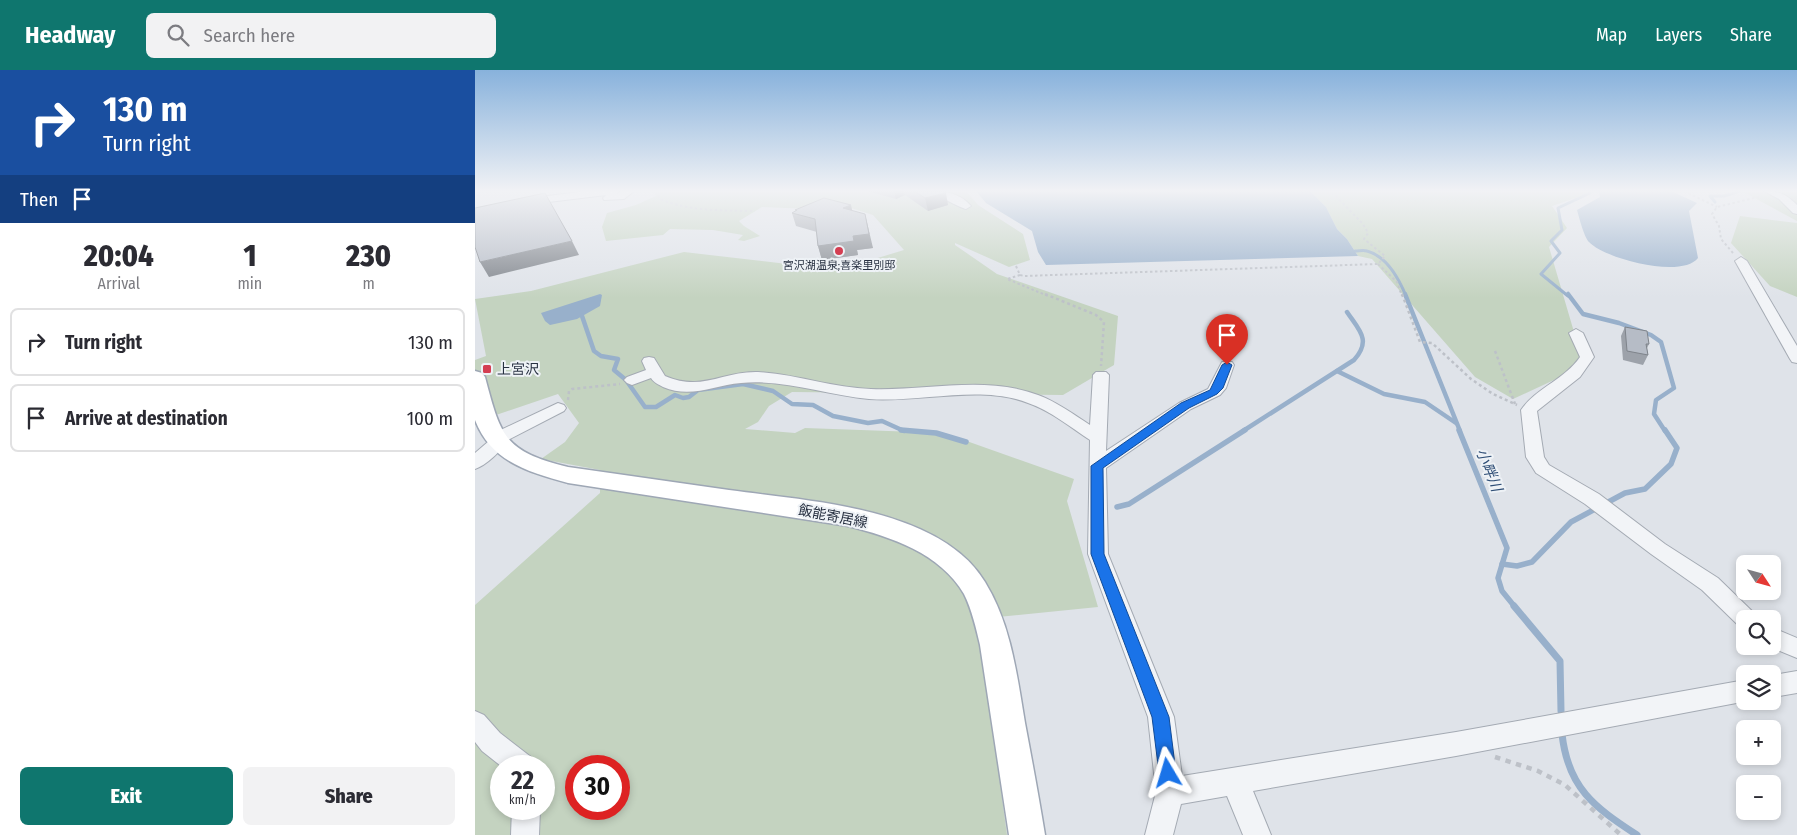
<!DOCTYPE html>
<meta charset="utf-8">
<style>
body{margin:0;font-family:"Fira Sans Condensed","Noto Sans JP",sans-serif;background:#f2f2f3;color:#2b2b33;height:100vh;display:flex;flex-direction:column;font-size:19px;white-space:nowrap}
*{box-sizing:border-box;margin:0}
p{font-size:16px;color:#7c7c81}
.icon{flex:none;width:28px;height:28px;fill:none;stroke:currentColor;stroke-width:2;stroke-linecap:round;stroke-linejoin:round}
.map{position:relative;flex:1;overflow:hidden}
.sheet{display:flex;flex-direction:column;background:#fff;width:475px}
.sheet>*{flex:none}
.hud{background:#1a4fa0;color:#fff;overflow:hidden}
.needle{width:32px;rotate:126deg}
.fabs{position:absolute;left:1261px;top:485px;display:grid;gap:10px}
.fabs a{display:grid;place-items:center;width:45px;height:45px;border-radius:8px;background:#fff;box-shadow:0 2px 8px #0003;font-size:25px}
.speed{position:absolute;left:15px;top:685px;display:flex;gap:10px;font-size:25px;font-weight:700;text-align:center}
.speed>*{display:grid;place-content:center;width:65px;height:65px;border-radius:50%;background:#fff;box-shadow:0 2px 8px #0003;line-height:1}
.speed small{font-size:12px;font-weight:400}
.speed .limit{border:8px solid #d22;background:#fff;color:#111}
.pin{position:absolute;display:grid;place-items:center;width:42px;height:42px;color:#fff;margin:-51px -21px;border-radius:50% 50% 50% 0;rotate:-45deg;box-shadow:0 0 5px #0007}
.pin .icon{rotate:45deg}
.me{position:absolute;width:55px;margin:-28px;rotate:353deg;stroke-linejoin:round;filter:drop-shadow(0 0 4px #0008)}
.turn{display:flex;align-items:center;gap:18px;height:105px;padding:0 20px;font-size:22px}
.turn .icon{width:65px;height:65px;stroke-width:2.5}
.turn b{display:block;font-size:35px;line-height:42px}
.then{display:flex;align-items:center;height:48px;padding:0 20px;background:#0003;gap:10px;font-size:19px}
.eta{display:flex;justify-content:space-evenly;align-items:center;height:85px;text-align:center}
.eta b{font-size:30px;font-weight:800;line-height:35px}
.cta{display:flex;gap:10px;margin-top:auto;padding:10px 20px}
.cta a{flex:1;height:58px;border-radius:8px;background:#0f766e;color:#fff;font-size:20px;font-weight:800;line-height:58px;text-align:center}
.cta a+a{background:#f2f2f3;color:#2b2b33}
ul{padding:0;list-style:none}
li{display:flex;align-items:center;gap:15px;height:68px;margin:0 10px 8px;padding:0 10px;border:2px solid #e1e1e2;border-radius:8px}
li div{flex:1}
li b{display:block;font-size:19px}
li em{font-style:normal}
header{display:flex;align-items:center;gap:30px;box-sizing:border-box;height:70px;padding:0 25px;background:#0f766e;color:#fff}
header strong{font-size:24px}
nav{display:flex;gap:28px;margin-inline-start:auto;font-size:18px}
.search{width:350px;height:45px;background:#f2f2f3;display:flex;align-items:center;gap:12px;box-sizing:border-box;padding:0 18px;border-radius:8px;color:#7c7c81;font-size:19px}
main{display:flex;flex:1;min-height:0}
.map>svg:first-child{display:block}
.green{fill:#c4d3c0;fill-rule:evenodd}
.water{fill:#98b0cb}
.lines{fill:none;stroke-linecap:round;stroke-linejoin:round}
.stream-far3{stroke:#98b0cb;stroke-width:3}
.stream-far2{stroke:#98b0cb;stroke-width:4.5}
.stream-far1{stroke:#98b0cb;stroke-width:5.5}
.stream{stroke:#98b0cb;stroke-width:7}
.minor-casing{stroke:#a4aab3;stroke-width:2}
.major-casing{stroke:#9ea7b5;stroke-width:3}
.path-far2{stroke:#bdc1c8;stroke-width:2;stroke-dasharray:2.5 2.5;stroke-linecap:butt}
.path-far1{stroke:#bdc1c8;stroke-width:2.5;stroke-dasharray:3 3;stroke-linecap:butt}
.path{stroke:#bdc1c8;stroke-width:4.5;stroke-dasharray:5.5 5.5;stroke-linecap:butt}
.minor{fill:#f2f4f7;fill-rule:evenodd}
.major{fill:#fff;fill-rule:evenodd}
.wall{fill:#9da2aa}
.shaded-wall{fill:#7f848b}
.building{fill:#b6bcc6;stroke:#7f848b}
.route{fill:#1a73e8;stroke:#114b97}
.poi-dot{fill:#d43e52;stroke:#eef2f6;stroke-width:2}
.labels{text-anchor:middle;stroke-width:4;stroke-linejoin:round;paint-order:stroke}
.far-poi-label{font-size:11px;fill:#273041;stroke:#eef2f6}
.poi-label{font-size:14px;fill:#273041;stroke:#eef2f6;text-anchor:start}
.street-label{font-size:14px;fill:#273041;stroke:#eef2f6}
.water-label{font-size:15px;font-style:italic;fill:#2f4e76;stroke:#eef2f6}
</style>
<header>
<strong>Headway</strong>
<div class="search"><svg class="icon" aria-label="search" viewBox="0 0 24 24"><circle cx="10" cy="10" r="6"/><path d="M15 15l6 6"/></svg>Search here</div>
<nav><a>Map</a><a>Layers</a><a>Share</a></nav>
</header>
<main>
<section class="sheet">
<div class="hud">
<div class="turn"><svg class="icon" aria-label="right" viewBox="0 0 24 24"><path d="M7 20v-9h11M14 6l5 5-5 5"/></svg><div><b>130 m</b>Turn right</div></div>
<div class="then">Then<svg class="icon" aria-label="arrive" viewBox="0 0 24 24"><path d="M6 21V4h12l-3 4 3 4H6"/></svg></div>
</div>
<div class="eta">
<div><b>20:04</b><p>Arrival</p></div>
<div><b>1</b><p>min</p></div>
<div><b>230</b><p>m</p></div>
</div>
<ul>
<li><svg class="icon" aria-label="right" viewBox="0 0 24 24"><path d="M7 20v-9h11M14 6l5 5-5 5"/></svg><div><b>Turn right</b></div><em>130 m</em></li>
<li><svg class="icon" aria-label="arrive" viewBox="0 0 24 24"><path d="M6 21V4h12l-3 4 3 4H6"/></svg><div><b>Arrive at destination</b></div><em>100 m</em></li>
</ul>
<div class="cta"><a>Exit</a><a>Share</a></div>
</section>
<div class="map">
<svg width="1322" height="765" viewBox="0 0 1322 765">
<rect width="100%" height="100%" fill="#dfe3e9"/>
<g class="green">
<path d="M179 121H491L503 135 548 164 555 190 534 197 480 173V175L522 204 643 246 639 295 588 325 317 322 294 336 283 352 270 359 320 363 330 358 469 363 599 409 592 431 623 537 503 549 532 765H0V535L125 423V400L66 389 90 372 104 353 83 324 24 344 0 350V290L11 286 0 229 56 221 209 182 363 200 429 180 398 145 376 138 336 139 287 137 264 151 269 156 285 166 269 171 263 170 268 165 238 160 195 159 188 165 131 171 127 157 132 143 161 135 181 126ZM26 696H69V739H26ZM101 696H144V739H101Z"/>
<polygon points="835,121 1112,121 1112,124 1077,136 1092,158 1074,177 1109,296 1038,329 1000,307 897,189 883,186 872,169 862,159 851,137"/>
<polygon points="1267,121 1322,121 1322,151"/>
<polygon points="1265,146 1322,153 1322,227 1295,216 1256,173"/>
</g>
<g class="water">
<polygon points="501,121 835,121 851,137 862,159 872,169 883,186 571,195 563,182 557,161 511,133"/>
<path d="M1124 121H1196L1222 133 1214 141 1223 188C1207 209 1130 189 1114 172 1109 167 1104 147 1102 140L1125 127Z"/>
<polygon points="125,224 127,225 125,236 102,249 75,255 70,251 66,243"/>
</g>
<g class="lines">
<g class="stream-far3">
<polyline points="1240,132 1235,126 1249,126 1265,121"/>
<path d="M880 181C884 181 889 180 892 181 911 186 924 209 931 226"/>
<polyline points="1093,226 1066,204 1085,183 1076,171 1087,160 1083,138 1115,123 1114,121"/>
</g>
<g class="stream-far2">
<polyline points="930,224 985,361"/>
<polyline points="1093,224 1108,244 1144,253 1176,265 1186,272 1199,318 1181,330 1179,344 1190,361"/>
<polyline points="107,246 119,281 126,286 143,289 139,300 151,310 170,337 181,337 200,325 208,328 214,327 223,320 268,314 298,321 317,334 338,335 358,346 393,353 407,351 429,361"/>
<polyline points="862,301 909,324 950,332 981,353"/>
<path d="M768 361 879 290C897 270 884 260 872 242"/>
</g>
<g class="stream-far1">
<polyline points="426,360 461,363 491,372"/>
<polyline points="984,360 1032,478 1023,508 1027,521 1040,537"/>
<polyline points="642,437 654,434 770,360"/>
<polyline points="1027,494 1042,496 1057,492 1096,452 1150,423 1170,419 1196,394 1202,378 1190,360"/>
</g>
<g class="stream">
<polyline points="1039,536 1085,591 1086,641"/>
<path d="M1087 664C1093 718 1119 737 1162 765"/>
</g>
<g class="minor-casing">
<g id="minor">
<polygon points="112,121 144,121 142,124 147,121 159,121 149,129 129,130 128,128 131,125 49,135 44,132 49,129"/>
<path d="M456 121C471 121 486 124 496 136L491 139C486 138 459 124 456 121Z"/>
<path d="M1289 121C1304 121 1311 124 1322 135V144L1318 143 1304 129Z"/>
<polygon points="1266,187 1272,191 1322,276 1322,293 1317,292 1315,289 1260,191"/>
<path d="M1101 259 1108 263 1119 287 1105 307 1062 341 1069 387 1074 395 1124 424 1190 474 1243 508 1279 543 1282 549H1270V558L1263 555 1227 520 1176 484 1110 434 1061 403 1051 387 1046 340C1061 318 1089 310 1105 287L1094 263Z"/>
<path d="M174 287 179 288 190 306C227 322 247 301 283 302 321 304 358 318 396 319 451 321 510 305 563 325 582 332 598 344 615 355L618 305 621 302H631L634 305 631 381 704 333 733 319 747 292H757L759 295 751 318 745 325 716 339 631 398 633 484 699 647 707 706 981 662 1270 610V631H1272L981 686 778 721 796 765H768L752 726 706 734 698 765H670L681 722 673 647 613 484 615 370C595 357 576 341 553 333 505 314 445 333 394 329 352 325 309 309 266 313 239 315 216 329 188 317 183 314 179 313 176 308L157 315 152 313 149 310 152 307 171 300 167 291 169 288Z"/>
<path d="M83 333 89 335 91 338 89 341 31 371C28 380 10 396 0 399V383L14 371 12 369 15 365Z"/>
<polygon points="1298,558 1322,568 1322,588 1293,576 1298,576"/>
<polygon points="1322,601 1322,623 1298,627 1298,605"/>
<polygon points="0,641 9,645 25,663 56,687 60,696 26,696 7,681 0,672"/>
<polygon points="37,739 65,739 64,765 36,765"/>
</g>
</g>
<g class="major-casing">
<path id="major" d="M0 301 7 303 10 307C26 367 29 381 93 397 147 405 200 412 254 420 332 431 465 437 510 512 536 554 542 605 550 653 557 690 564 728 570 765H534L505 575C501 558 497 540 489 524 465 483 416 467 373 456L93 413C54 402 16 392 0 350Z"/>
</g>
<g class="path-far2">
<path d="M181 121 185 129C215 142 248 140 280 141"/>
<polyline points="1209,121 1242,137"/>
<polyline points="1258,183 1246,169 1244,156 1237,144 1242,137 1287,126"/>
<polyline points="903,194 922,212 927,226"/>
<polyline points="541,196 545,205 549,206 903,194 910,186 889,169 893,163 888,154 856,121"/>
<polyline points="545,205 532,209 573,226"/>
</g>
<g class="path-far1">
<polyline points="570,224 621,245 629,252 626,296"/>
<polyline points="927,224 945,272 957,273 996,309 1018,324 1042,335"/>
<polyline points="1020,281 1040,334"/>
<polyline points="93,330 94,321 97,319 145,314"/>
</g>
<polyline class="path" points="1020,687 1063,701 1090,715 1146,765"/>
<use href="#minor" class="minor"/>
<use href="#major" class="major"/>
</g>
<g class="wall">
<polygon points="392,121 468,121 473,135 453,141 430,125 421,129"/>
<polygon points="320,140 377,141 398,178 382,180 383,185 347,190 343,176 342,162 321,156 317,143 321,141"/>
<polygon points="1150,257 1174,274 1172,278 1173,285 1168,295 1148,290 1146,266"/>
</g>
<g class="shaded-wall">
<polygon points="419,121 429,121 430,125 421,129"/>
<polygon points="471,123 473,135 453,141 450,128"/>
<polygon points="376,135 379,148 368,138"/>
<polygon points="390,144 398,178 382,180 383,185 347,190 343,176 378,166"/>
<polygon points="97,171 104,185 14,207 5,192"/>
</g>
<g class="building">
<polygon points="439,121 468,121 471,123 450,128"/>
<polygon points="70,123 97,171 5,192 0,177 0,138"/>
<polygon points="349,128 376,135 368,138 390,144 394,164 378,166 379,171 343,176 340,149 317,143 322,140 320,140"/>
<polygon points="1150,257 1172,261 1174,274 1171,274 1173,285 1152,281"/>
</g>
<linearGradient id="sky" x2="0" y2="1"><stop stop-color="#88b2dc"/><stop offset="0.53" stop-color="#f1f2f5"/><stop offset="1" stop-color="#f1f2f5" stop-opacity="0"/></linearGradient>
<rect width="1322" height="228" fill="url(#sky)"/>
<polygon class="route" points="752,292 757,295 748,318 742,324 714,338 628,398 629,484 694,647 701,703 699,709 693,711 686,709 684,703 677,647 616,484 616,396 706,333 735,320 747,295"/>
<g class="poi-dot">
<circle cx="364" cy="181" r="5"/>
<rect x="7" y="294" width="10" height="10" rx="2.5"/>
</g>
<g class="labels">
<g class="far-poi-label">
<text x="364" y="199">宮沢湖温泉;喜楽里別邸</text>
</g>
<g class="poi-label">
<text x="22" y="304">上宮沢</text>
</g>
<g class="street-label">
<text transform="translate(358 446) rotate(11)" y="5">飯能寄居線</text>
</g>
<g class="water-label">
<text transform="translate(1014 400) rotate(68)" y="5">小畔川</text>
</g>
</g>
</svg>
<div class="fabs">
<a><svg class="needle" viewBox="-14 -14 28 28"><path d="M0-13l5 13h-10z" fill="#e53935"/><path d="M0 13l5-13h-10z" fill="#7c7c81"/></svg></a>
<a><svg class="icon" aria-label="search" viewBox="0 0 24 24"><circle cx="10" cy="10" r="6"/><path d="M15 15l6 6"/></svg></a>
<a><svg class="icon" aria-label="layers" viewBox="0 0 24 24"><path d="M12 4l9 5-9 5-9-5zM3 14l9 5 9-5"/></svg></a>
<a>+</a>
<a>−</a>
</div>
<div class="speed"><div>22<small>km/h</small></div><div class="limit">30</div></div>
<div class="pin" style="left:752px;top:295px;background:#d93025"><svg class="icon" aria-label="arrive" viewBox="0 0 24 24"><path d="M6 21V4h12l-3 4 3 4H6"/></svg></div>
<svg class="me" style="left:693px;top:703px" viewBox="-20 -20 40 40"><path d="M0-17L14 15 0 8-14 15z" fill="#1a73e8" stroke="#fff" stroke-width="4"/></svg>
</div>
</main>
